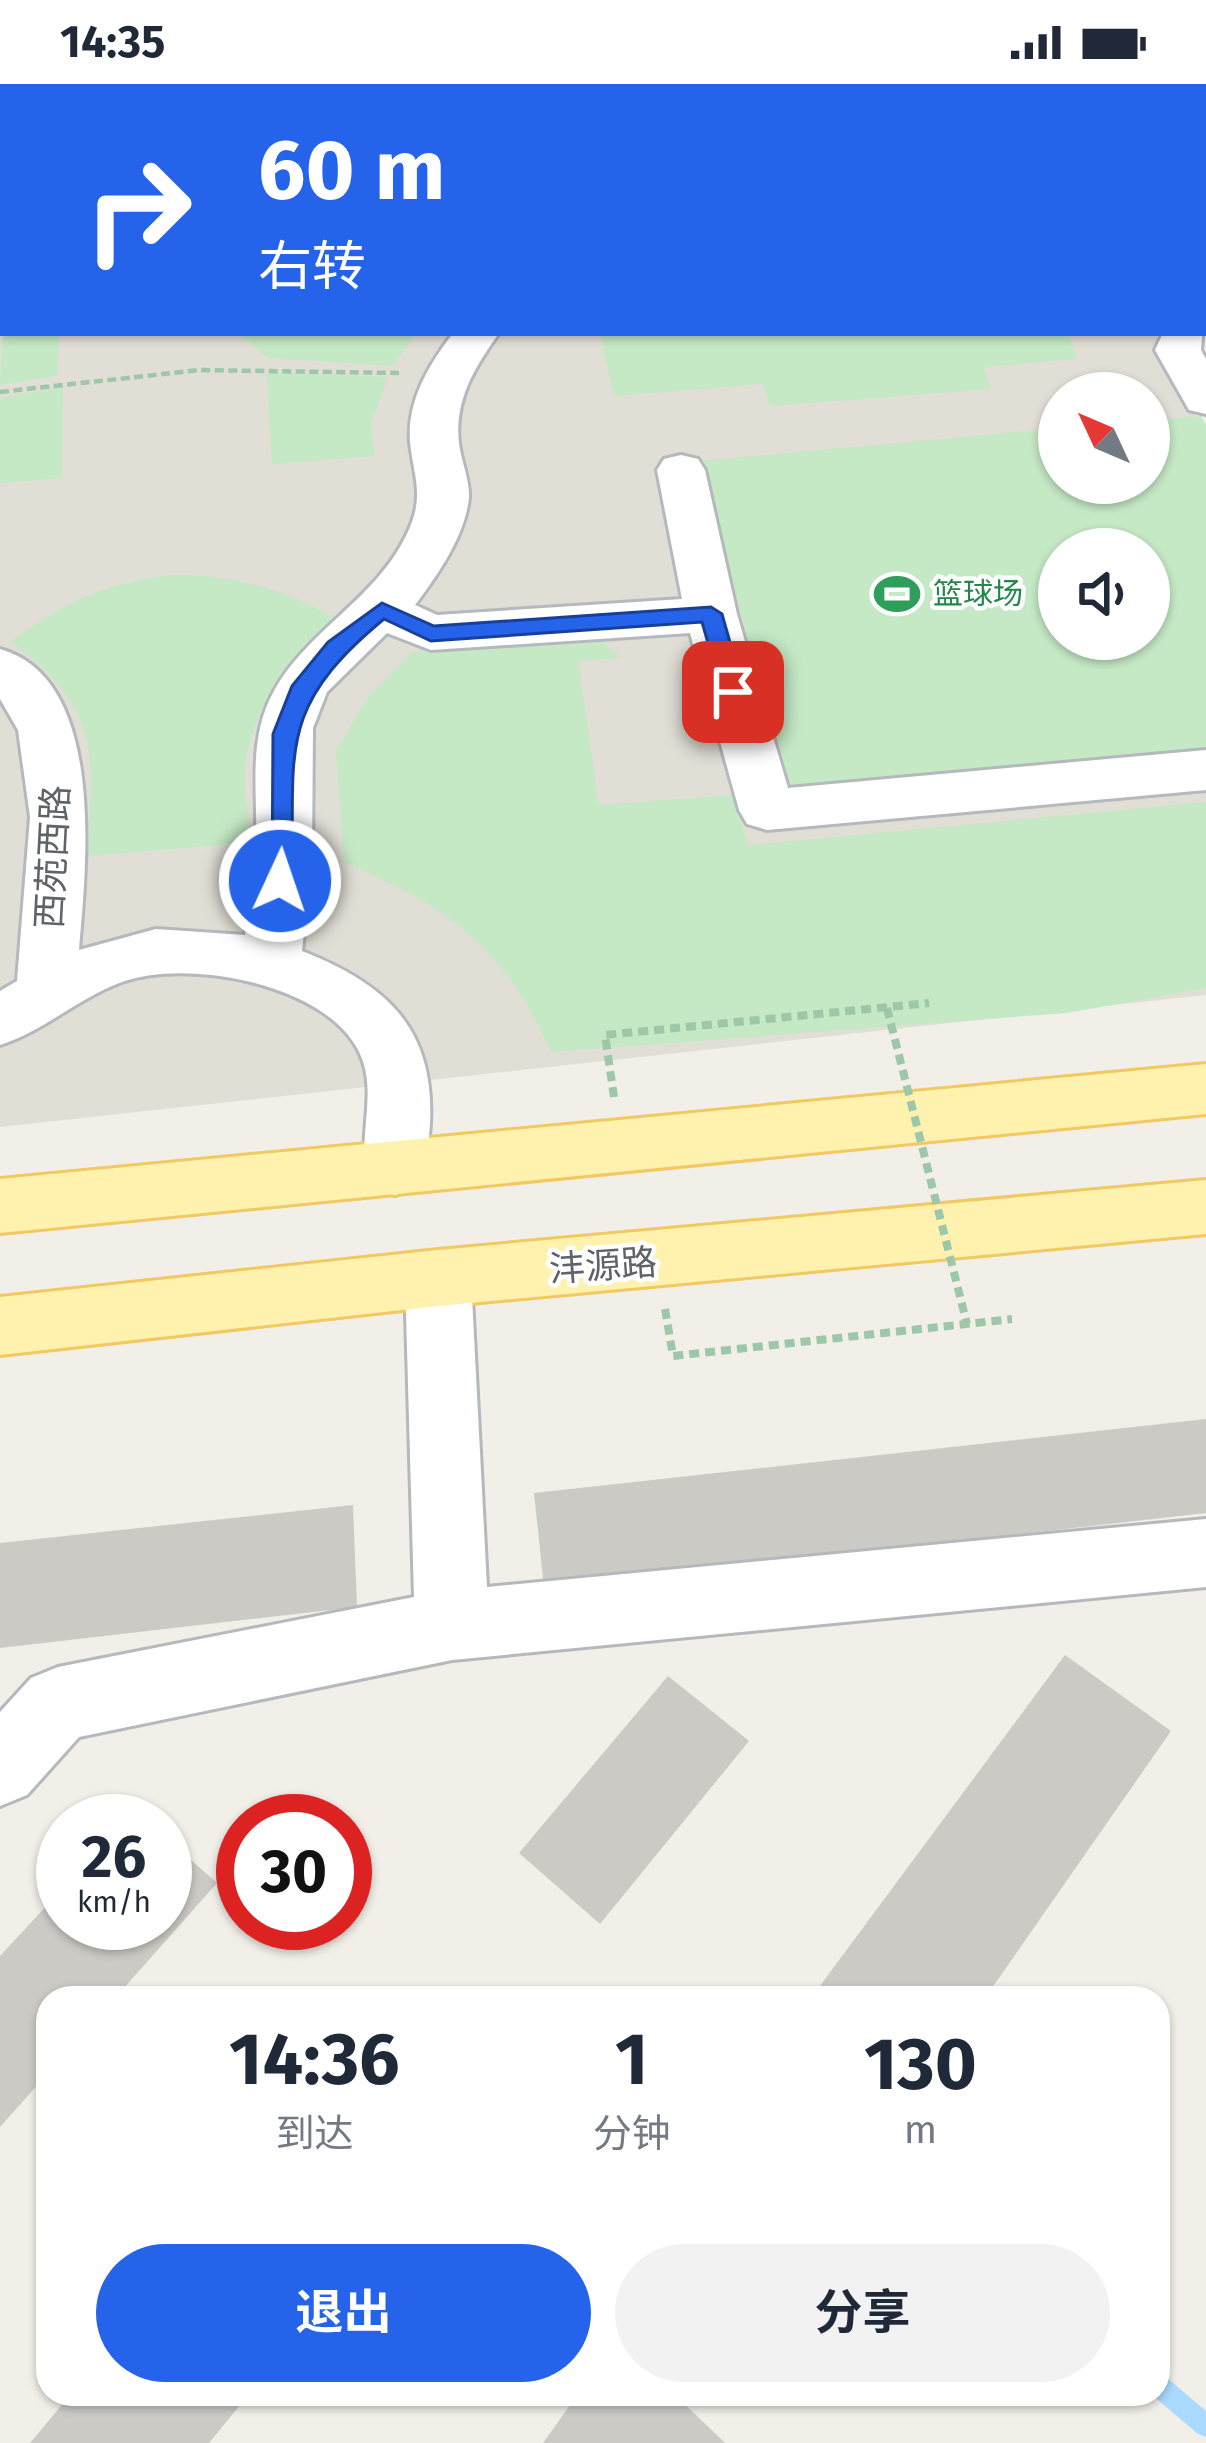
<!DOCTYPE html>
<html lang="zh">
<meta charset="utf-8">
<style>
body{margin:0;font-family:"Fira Sans","Noto Sans SC",sans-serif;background:#f2f2f3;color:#1f2937;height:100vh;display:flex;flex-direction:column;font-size:45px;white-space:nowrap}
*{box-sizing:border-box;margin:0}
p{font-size:39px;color:#747a83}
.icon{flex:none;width:66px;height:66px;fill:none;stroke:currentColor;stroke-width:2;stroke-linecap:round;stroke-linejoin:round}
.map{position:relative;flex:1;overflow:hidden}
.panel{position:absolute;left:36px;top:1902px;width:1134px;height:420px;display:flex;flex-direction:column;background:#fff;border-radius:36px;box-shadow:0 3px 9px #0004}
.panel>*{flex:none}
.banner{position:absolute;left:0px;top:0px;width:1206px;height:252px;box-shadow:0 3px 9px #0004;background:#2563eb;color:#fff;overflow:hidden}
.needle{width:78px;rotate:314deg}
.controls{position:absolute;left:1038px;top:288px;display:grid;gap:24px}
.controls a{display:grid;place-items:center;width:132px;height:132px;border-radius:50%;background:#fff;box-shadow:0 3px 9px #0004;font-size:60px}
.speed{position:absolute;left:36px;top:1710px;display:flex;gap:24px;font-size:60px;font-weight:700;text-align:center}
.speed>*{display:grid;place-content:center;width:156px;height:156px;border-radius:50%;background:#fff;box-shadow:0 3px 9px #0004;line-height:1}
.speed small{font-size:30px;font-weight:400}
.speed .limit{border:18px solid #d22;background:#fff;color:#111}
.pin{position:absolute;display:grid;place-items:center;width:102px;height:102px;color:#fff;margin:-51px;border-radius:24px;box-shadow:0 6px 18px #0006}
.me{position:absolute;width:132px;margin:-66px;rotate:3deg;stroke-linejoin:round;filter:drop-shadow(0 0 9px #0008)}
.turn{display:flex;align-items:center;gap:42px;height:252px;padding:0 60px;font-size:54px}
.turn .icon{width:156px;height:156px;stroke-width:2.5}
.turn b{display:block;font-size:84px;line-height:102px}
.eta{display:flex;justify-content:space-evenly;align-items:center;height:204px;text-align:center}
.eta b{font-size:72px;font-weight:700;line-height:84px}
.button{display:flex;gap:24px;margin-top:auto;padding:24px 60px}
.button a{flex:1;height:138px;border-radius:72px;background:#2563eb;color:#fff;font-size:48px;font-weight:700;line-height:138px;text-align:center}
.button a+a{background:#f2f2f3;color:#1f2937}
.status{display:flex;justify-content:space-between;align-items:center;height:84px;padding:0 60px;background:#fff;direction:ltr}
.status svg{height:33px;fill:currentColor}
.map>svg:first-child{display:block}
.education{fill:#e1ded6;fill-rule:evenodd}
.green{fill:#c5e8c5;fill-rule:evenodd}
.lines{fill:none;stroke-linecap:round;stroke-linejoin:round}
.stream{fill:#aadaff;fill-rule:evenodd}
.building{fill:#cccac5}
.minor-casing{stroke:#b5b8bc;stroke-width:6}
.major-casing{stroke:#f2c960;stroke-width:6}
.path-far1{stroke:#9cc7a9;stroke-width:4.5;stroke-dasharray:9 4.5;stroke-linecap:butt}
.path{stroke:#9cc7a9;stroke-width:8;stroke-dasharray:10 6;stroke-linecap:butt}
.minor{fill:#fff;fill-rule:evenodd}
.major{fill:#fff2af;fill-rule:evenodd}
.path-bridge{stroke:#9cc7a9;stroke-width:8;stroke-dasharray:10 6;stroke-linecap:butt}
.route{fill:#2563eb;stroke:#184099;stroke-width:3}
.labels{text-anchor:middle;stroke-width:9;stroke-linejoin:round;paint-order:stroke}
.far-leisure-label{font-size:30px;fill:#27864d;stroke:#fff;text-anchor:start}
.street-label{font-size:36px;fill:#5f6368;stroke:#fff}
</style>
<div class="status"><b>14:35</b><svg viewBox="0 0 49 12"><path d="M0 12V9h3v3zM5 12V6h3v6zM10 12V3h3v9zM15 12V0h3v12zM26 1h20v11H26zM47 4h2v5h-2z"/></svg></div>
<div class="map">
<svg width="1206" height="2359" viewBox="0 0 1206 2359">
<rect width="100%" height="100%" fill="#f1efe8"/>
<path class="education" d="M0 0H1206V61L1203 3H3V249H1155L1206 351V911L0 1043ZM1059 309H1149V399H1059ZM1059 465H1149V555H1059Z"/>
<g class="green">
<polygon points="3,240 3,249 59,249 57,292 0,301"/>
<polygon points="238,249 416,249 393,282 268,274"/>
<polygon points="600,249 1067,249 1078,275 984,283 991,305 770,322 763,300 614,312"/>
<polygon points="267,288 388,293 371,339 375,372 272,380"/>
<polygon points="63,303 62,394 0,399 0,314"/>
<path d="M1201 332 1206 341V664L789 707 700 377 1059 344V399H1149V336ZM1059 465H1149V555H1059Z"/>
<path d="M169 491C232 491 278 502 333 533 293 576 251 622 245 684 242 707 250 735 252 758L88 772C92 666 103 628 11 558 61 519 106 500 169 491Z"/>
<path d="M583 555 603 558 621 574 578 577 599 721 734 711 748 761 1206 718V904L1067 929 551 968C502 861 450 824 344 778L336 667 367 614 412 568Z"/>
</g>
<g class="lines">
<polygon class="stream" points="1158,2290 1166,2293 1206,2327 1206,2353 1198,2350 1151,2310 1158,2310"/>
</g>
<g class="building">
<polygon points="1206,1335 1206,1429 544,1504 534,1409"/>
<polygon points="353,1421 357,1523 0,1564 0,1459"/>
<polygon points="1065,1571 1171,1647 985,1914 811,1914"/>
<polygon points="668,1592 749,1657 600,1840 519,1769"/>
<polygon points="165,1753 217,1799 115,1914 48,1914 48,1989 0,2043 0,1872 63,1804 63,1839 165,1839"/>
<polygon points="71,2310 249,2310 209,2359 30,2359"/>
<polygon points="578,2310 674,2310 725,2359 543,2359"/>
</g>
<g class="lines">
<g class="minor-casing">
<g id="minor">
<rect x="543" y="0" width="40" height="3"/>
<polygon points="892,0 937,0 939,3 894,3"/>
<polygon points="1203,119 1206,120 1206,146 1203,145"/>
<polygon points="3,218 3,246 0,247 0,219"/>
<polygon points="1203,241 1201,266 1206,275 1206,330 1189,326 1155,266 1163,249 1203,249"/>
<path d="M453 249H499C475 283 454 316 459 359 461 377 470 396 469 414 465 452 437 492 415 521L437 531 682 515 657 386 664 375 681 371 698 375 705 386 737 530 788 704 1206 666V706L767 746 747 740 739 726 690 549 431 566 387 549 327 608 313 644 312 775 302 867C386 900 435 944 430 1040 428 1063 428 1083 418 1104L395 1111 372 1104C352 1062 380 1013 360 970 329 900 187 874 122 898 78 914 44 947 0 961V907L17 897 30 733 18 646 0 615V565C107 595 86 783 79 866L156 845 245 851C249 821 254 791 256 760 258 707 247 655 274 607 311 541 384 512 412 438 423 408 413 388 410 358 407 316 429 281 453 249Z"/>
<polygon points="438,1166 461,1174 471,1194 487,1503 1206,1435 1206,1503 452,1576 79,1653 27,1711 0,1722 0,1628 31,1594 58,1583 414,1513 405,1194 415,1174"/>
</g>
</g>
<g class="major-casing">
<g id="major">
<polygon points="1206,980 1206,1030 0,1149 0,1095"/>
<polygon points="1206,1096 1206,1150 438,1222 0,1271 0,1213 438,1166"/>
</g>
</g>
<g class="path-far1">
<polyline points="157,3 180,0"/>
<polyline points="0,308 199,286 399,289"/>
</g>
<g class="path">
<polyline points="614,1013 605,951 929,919"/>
<polyline points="665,1225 673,1272 1012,1235"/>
</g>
<use href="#minor" class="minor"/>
<use href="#major" class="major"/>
<polyline class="path-bridge" points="887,924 967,1240"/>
</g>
<path class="route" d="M382 519 434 542 711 523 722 530 744 608 733 616 722 608 702 538 431 557 384 535C275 625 295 667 292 797L280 806 272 804 273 650 292 602 328 558Z"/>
<defs>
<g id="stadium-bare" transform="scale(3.6)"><path d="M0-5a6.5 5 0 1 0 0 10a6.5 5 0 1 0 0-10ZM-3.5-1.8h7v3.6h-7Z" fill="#2e9e5b" stroke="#fff" stroke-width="2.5" paint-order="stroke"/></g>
</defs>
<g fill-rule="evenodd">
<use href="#stadium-bare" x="897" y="510"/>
</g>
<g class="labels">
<g class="far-leisure-label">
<text x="933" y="520">篮球场</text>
</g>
<g class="street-label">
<text transform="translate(52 773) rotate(-87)" y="13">西苑西路</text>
<text transform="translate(603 1181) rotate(-4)" y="13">沣源路</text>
</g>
</g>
</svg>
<div class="controls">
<a><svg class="needle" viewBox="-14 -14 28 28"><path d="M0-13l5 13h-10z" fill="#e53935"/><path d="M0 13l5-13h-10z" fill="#747a83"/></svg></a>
<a><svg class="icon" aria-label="sound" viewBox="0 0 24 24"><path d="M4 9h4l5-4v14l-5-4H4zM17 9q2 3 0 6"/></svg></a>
</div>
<div class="speed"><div>26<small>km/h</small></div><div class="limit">30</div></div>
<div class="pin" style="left:733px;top:608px;background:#d93025"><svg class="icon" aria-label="arrive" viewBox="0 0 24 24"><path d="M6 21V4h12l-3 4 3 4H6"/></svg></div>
<svg class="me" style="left:280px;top:797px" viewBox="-20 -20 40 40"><circle r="17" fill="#2563eb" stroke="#fff" stroke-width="3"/><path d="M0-11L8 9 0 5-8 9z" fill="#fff"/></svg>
<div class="banner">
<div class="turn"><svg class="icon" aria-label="right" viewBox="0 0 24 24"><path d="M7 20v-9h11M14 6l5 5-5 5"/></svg><div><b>60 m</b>右转</div></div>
</div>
<section class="panel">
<div class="eta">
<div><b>14:36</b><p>到达</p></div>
<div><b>1</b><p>分钟</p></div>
<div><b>130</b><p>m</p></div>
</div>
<div class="button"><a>退出</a><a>分享</a></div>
</section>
</div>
